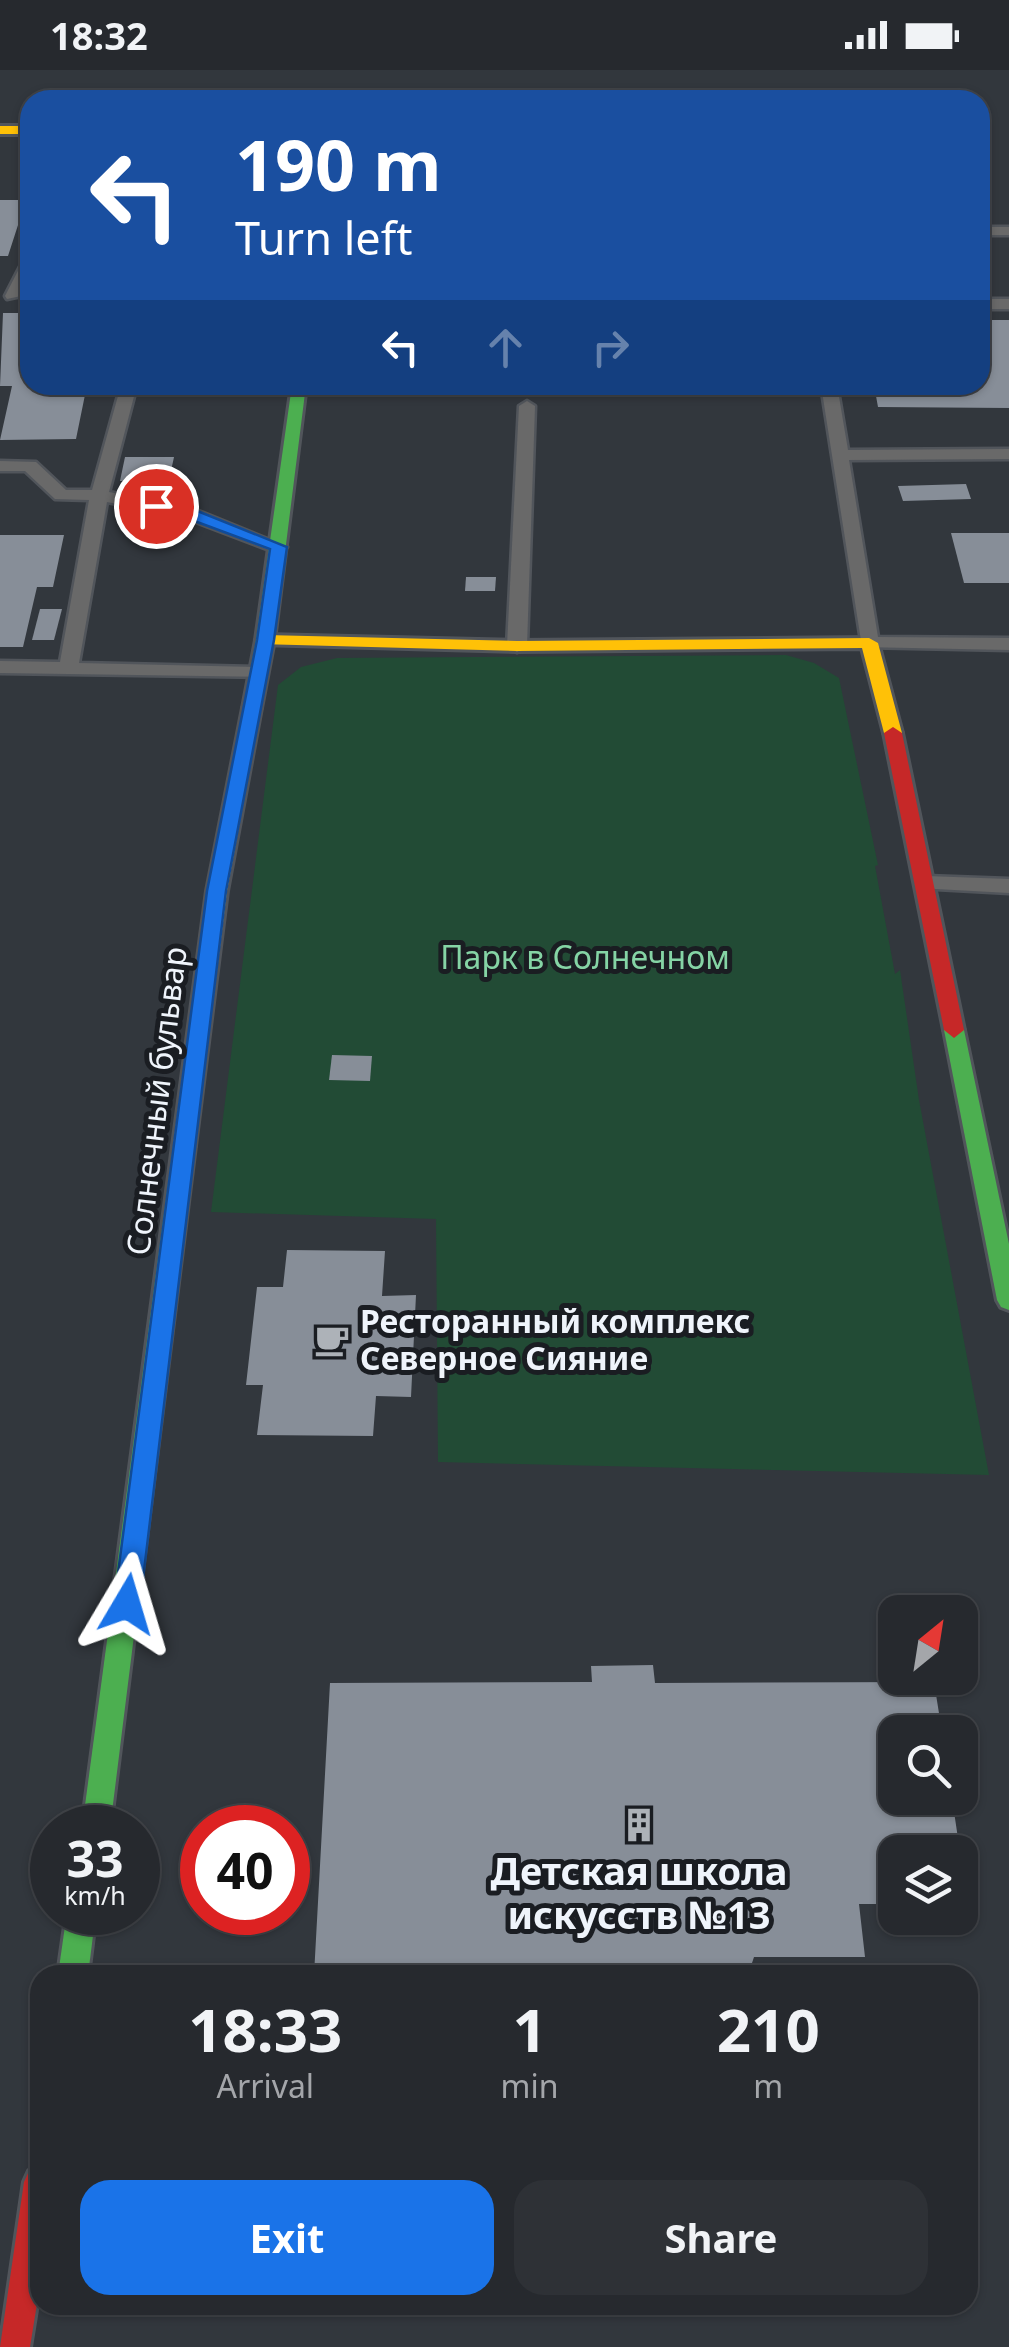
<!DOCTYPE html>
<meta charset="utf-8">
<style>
body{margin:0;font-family:"Noto Sans",sans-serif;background:#2e3136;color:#f1f3f6;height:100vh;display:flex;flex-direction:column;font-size:38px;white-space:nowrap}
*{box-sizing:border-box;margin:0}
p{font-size:32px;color:#a4a6aa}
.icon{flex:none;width:55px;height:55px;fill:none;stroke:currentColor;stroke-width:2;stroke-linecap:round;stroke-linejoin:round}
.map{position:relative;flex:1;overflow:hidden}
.sheet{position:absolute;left:30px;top:1895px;width:948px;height:350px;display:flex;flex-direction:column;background:#26292e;border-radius:30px;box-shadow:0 2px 8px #0004,0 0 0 2px #42454a}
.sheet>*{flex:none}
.top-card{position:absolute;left:20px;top:20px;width:970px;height:305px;border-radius:30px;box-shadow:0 2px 8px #0004,0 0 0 2px #42454a;background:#1a4fa0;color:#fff;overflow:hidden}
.needle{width:65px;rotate:30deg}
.controls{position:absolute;left:878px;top:1525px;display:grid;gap:20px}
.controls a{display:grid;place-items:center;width:100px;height:100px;border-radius:20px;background:#26292e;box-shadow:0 2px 8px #0004,0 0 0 2px #42454a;font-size:50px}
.speed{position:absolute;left:30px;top:1735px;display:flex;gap:20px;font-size:50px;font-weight:700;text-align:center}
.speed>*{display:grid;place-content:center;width:130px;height:130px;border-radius:50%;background:#26292e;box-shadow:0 2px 8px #0004,0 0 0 2px #42454a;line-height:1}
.speed small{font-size:25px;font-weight:400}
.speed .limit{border:15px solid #d22;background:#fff;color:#111}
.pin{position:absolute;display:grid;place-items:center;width:85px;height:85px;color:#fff;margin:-42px;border:5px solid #fff;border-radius:50%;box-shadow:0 2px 10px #0007}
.me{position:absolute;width:110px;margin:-55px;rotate:7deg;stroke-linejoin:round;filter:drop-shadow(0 0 8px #0008)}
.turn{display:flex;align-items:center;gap:35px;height:210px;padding:0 50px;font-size:45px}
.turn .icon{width:130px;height:130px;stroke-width:2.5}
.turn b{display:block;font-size:70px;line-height:85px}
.lanes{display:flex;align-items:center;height:95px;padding:0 50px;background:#0003;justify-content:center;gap:50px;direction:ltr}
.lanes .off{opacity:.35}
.eta{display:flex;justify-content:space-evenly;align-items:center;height:170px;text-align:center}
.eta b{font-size:60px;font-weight:700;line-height:70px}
.button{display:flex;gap:20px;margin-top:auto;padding:20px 50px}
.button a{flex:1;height:115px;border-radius:30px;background:#1a73e8;color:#fff;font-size:40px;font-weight:700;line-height:115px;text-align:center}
.button a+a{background:#2e3136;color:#f1f3f6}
.status{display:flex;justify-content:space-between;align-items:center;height:70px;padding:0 50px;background:#26292e;direction:ltr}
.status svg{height:28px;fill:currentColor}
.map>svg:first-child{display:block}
.green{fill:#224b35}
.building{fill:#878e98}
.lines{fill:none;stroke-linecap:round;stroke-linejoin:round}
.lane-casing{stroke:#51555b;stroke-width:5}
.fast-casing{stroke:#51555b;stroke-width:6}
.slow-casing{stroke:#51555b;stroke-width:6}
.jam-casing{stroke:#51555b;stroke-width:6}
.lane{fill:#696969;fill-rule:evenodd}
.fast{fill:#4caf50;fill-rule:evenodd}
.slow{fill:#ffc107;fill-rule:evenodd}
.jam{fill:#c62828;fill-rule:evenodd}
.route{fill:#1a73e8;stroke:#114b97;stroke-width:2.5}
.labels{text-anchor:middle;stroke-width:10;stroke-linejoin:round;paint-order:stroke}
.park-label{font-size:32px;fill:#85d4a5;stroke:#1a1d22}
.street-label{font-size:32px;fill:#eff4fb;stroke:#1a1d22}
.poi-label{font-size:32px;font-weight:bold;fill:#eff4fb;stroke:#1a1d22;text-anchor:start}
.near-poi-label{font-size:38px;font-weight:bold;fill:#eff4fb;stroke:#1a1d22}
</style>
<div class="status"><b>18:32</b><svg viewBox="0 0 49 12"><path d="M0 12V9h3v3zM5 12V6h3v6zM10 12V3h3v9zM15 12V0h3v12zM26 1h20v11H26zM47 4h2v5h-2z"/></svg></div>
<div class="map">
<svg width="1009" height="2277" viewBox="0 0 1009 2277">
<rect width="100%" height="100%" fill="#32373d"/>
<polygon class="green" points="786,585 814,593 839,608 878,795 875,796 895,904 900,900 919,1030 989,1405 438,1392 436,1149 211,1142 278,615 301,597 337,588"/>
<g class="building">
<polygon points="0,130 30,130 30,152 19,152 8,186 0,186"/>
<polygon points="3,243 30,243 30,315 87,315 76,369 0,370 12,316 0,316"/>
<polygon points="980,250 1009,250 1009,338 878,337 874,315 980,315"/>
<polygon points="125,387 174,387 169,410 120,411"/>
<polygon points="966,414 971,429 903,431 898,416"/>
<polygon points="951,463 1009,463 1009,513 964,513"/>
<polygon points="0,465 64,465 53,517 37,517 23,577 0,577"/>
<polygon points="466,507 496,507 495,521 465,521"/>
<polygon points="40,539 62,539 54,570 32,570"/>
<polygon points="332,985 372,986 370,1011 329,1010"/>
<polygon points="287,1180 385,1181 382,1226 416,1225 411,1327 376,1326 373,1366 257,1365 263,1315 246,1315 257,1217 283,1217"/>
<polygon points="653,1595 655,1613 934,1612 942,1662 895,1662 895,1728 952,1728 960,1782 895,1782 895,1834 859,1834 865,1887 754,1887 748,1905 314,1905 330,1613 592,1612 591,1596"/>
</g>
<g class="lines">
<g class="lane-casing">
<g id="lane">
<polygon points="30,114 30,125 24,124 23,118"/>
<rect x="980" y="157" width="29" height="8"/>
<polygon points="30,188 30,208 21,226 7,229 5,226 22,193"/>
<rect x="980" y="229" width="29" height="10"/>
<polygon points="121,315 137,315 109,422 191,438 287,477 278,482 272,481 180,446 107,432 79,593 259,597 266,599 266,607 0,603 0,591 60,592 89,430 55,429 25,401 0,401 0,391 36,392 66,420 92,420"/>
<polygon points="821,315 837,315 848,380 1009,379 1009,389 849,390 878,567 1009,568 1009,580 862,577"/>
<polygon points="527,331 535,336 527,576 517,582 507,576 519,336"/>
<polygon points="926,806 1009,809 1009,823 918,818 915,813 918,808"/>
</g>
</g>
<g class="fast-casing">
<g id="fast">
<polygon points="292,315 306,315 274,570 261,638 252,644 243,638 256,570"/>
<polygon points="954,952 964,960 1009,1174 1009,1240 1001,1237 997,1230 944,960"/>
<polygon points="184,1068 195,1076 110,1758 82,1758 173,1076"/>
<polygon points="67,1842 96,1842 88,1905 58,1905"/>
</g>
</g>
<g class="slow-casing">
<g id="slow">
<rect x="0" y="56" width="30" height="8"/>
<polygon points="265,565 517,571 869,568 878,573 902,663 893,669 884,663 862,578 517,581 259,574 256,570"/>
<polygon points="252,632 261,638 227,821 195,1076 184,1084 173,1076 207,821 243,638"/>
</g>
</g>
<g class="jam-casing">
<g id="jam">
<polygon points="893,657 902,663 964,960 954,968 944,960 884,663"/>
<polygon points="40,2096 40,2215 30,2277 0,2277 24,2112 29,2101"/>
</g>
</g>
<use href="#lane" class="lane"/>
<use href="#fast" class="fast"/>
<use href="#slow" class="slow"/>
<use href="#jam" class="jam"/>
</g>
<polygon class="route" points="156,431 190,438 287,477 274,570 226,821 140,1534 136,1542 127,1546 118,1542 114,1534 207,821 257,570 270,479 181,446 150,440 148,436"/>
<defs>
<g id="cafe-bare" transform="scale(2.7)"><path d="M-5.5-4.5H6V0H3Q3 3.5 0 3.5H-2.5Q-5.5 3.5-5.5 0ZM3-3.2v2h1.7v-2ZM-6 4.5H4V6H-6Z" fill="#adb2b8" stroke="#1a1d22" stroke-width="2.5" paint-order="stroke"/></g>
<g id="building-bare" transform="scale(2.7)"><path d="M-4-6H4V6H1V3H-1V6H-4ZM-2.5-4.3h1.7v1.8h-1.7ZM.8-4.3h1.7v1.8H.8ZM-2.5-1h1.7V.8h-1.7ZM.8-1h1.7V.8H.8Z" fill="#adb2b8" stroke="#1a1d22" stroke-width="2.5" paint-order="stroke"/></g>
</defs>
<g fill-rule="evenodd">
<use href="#cafe-bare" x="332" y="1270"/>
<use href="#building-bare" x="639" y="1755"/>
</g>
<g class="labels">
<g class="park-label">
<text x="585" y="899">Парк в Солнечном</text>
</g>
<g class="street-label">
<text transform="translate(157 1031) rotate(-83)" y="11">Солнечный бульвар</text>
</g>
<g class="poi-label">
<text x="360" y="1263">Ресторанный комплекс<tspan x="360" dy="37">Северное Сияние</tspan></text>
</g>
<g class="near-poi-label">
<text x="639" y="1815">Детская школа<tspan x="639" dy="44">искусств №13</tspan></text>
</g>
</g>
</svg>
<div class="controls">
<a><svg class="needle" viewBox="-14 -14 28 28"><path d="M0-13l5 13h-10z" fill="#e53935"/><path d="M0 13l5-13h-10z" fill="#a4a6aa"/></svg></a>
<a><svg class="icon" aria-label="search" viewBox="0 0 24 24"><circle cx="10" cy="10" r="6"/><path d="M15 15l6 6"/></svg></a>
<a><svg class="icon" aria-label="layers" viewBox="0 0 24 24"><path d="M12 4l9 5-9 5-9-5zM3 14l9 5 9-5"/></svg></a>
</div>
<div class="speed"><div>33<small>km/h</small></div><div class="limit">40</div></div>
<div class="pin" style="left:156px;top:436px;background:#d93025"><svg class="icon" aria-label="arrive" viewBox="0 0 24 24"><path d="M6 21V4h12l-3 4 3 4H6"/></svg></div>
<svg class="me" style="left:127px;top:1534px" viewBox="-20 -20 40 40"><path d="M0-17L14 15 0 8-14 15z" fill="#1a73e8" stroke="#fff" stroke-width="4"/></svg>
<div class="top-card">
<div class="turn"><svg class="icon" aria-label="left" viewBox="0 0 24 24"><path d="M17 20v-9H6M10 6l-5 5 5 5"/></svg><div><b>190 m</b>Turn left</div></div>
<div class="lanes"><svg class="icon" aria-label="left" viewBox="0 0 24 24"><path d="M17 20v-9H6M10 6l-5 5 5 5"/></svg><svg class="icon off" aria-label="ahead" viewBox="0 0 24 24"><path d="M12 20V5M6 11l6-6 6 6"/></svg><svg class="icon off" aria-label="right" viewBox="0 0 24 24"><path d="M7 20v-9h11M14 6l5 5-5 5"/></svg></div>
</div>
<section class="sheet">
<div class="eta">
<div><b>18:33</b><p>Arrival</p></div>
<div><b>1</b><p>min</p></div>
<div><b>210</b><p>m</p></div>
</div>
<div class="button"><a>Exit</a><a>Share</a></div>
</section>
</div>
